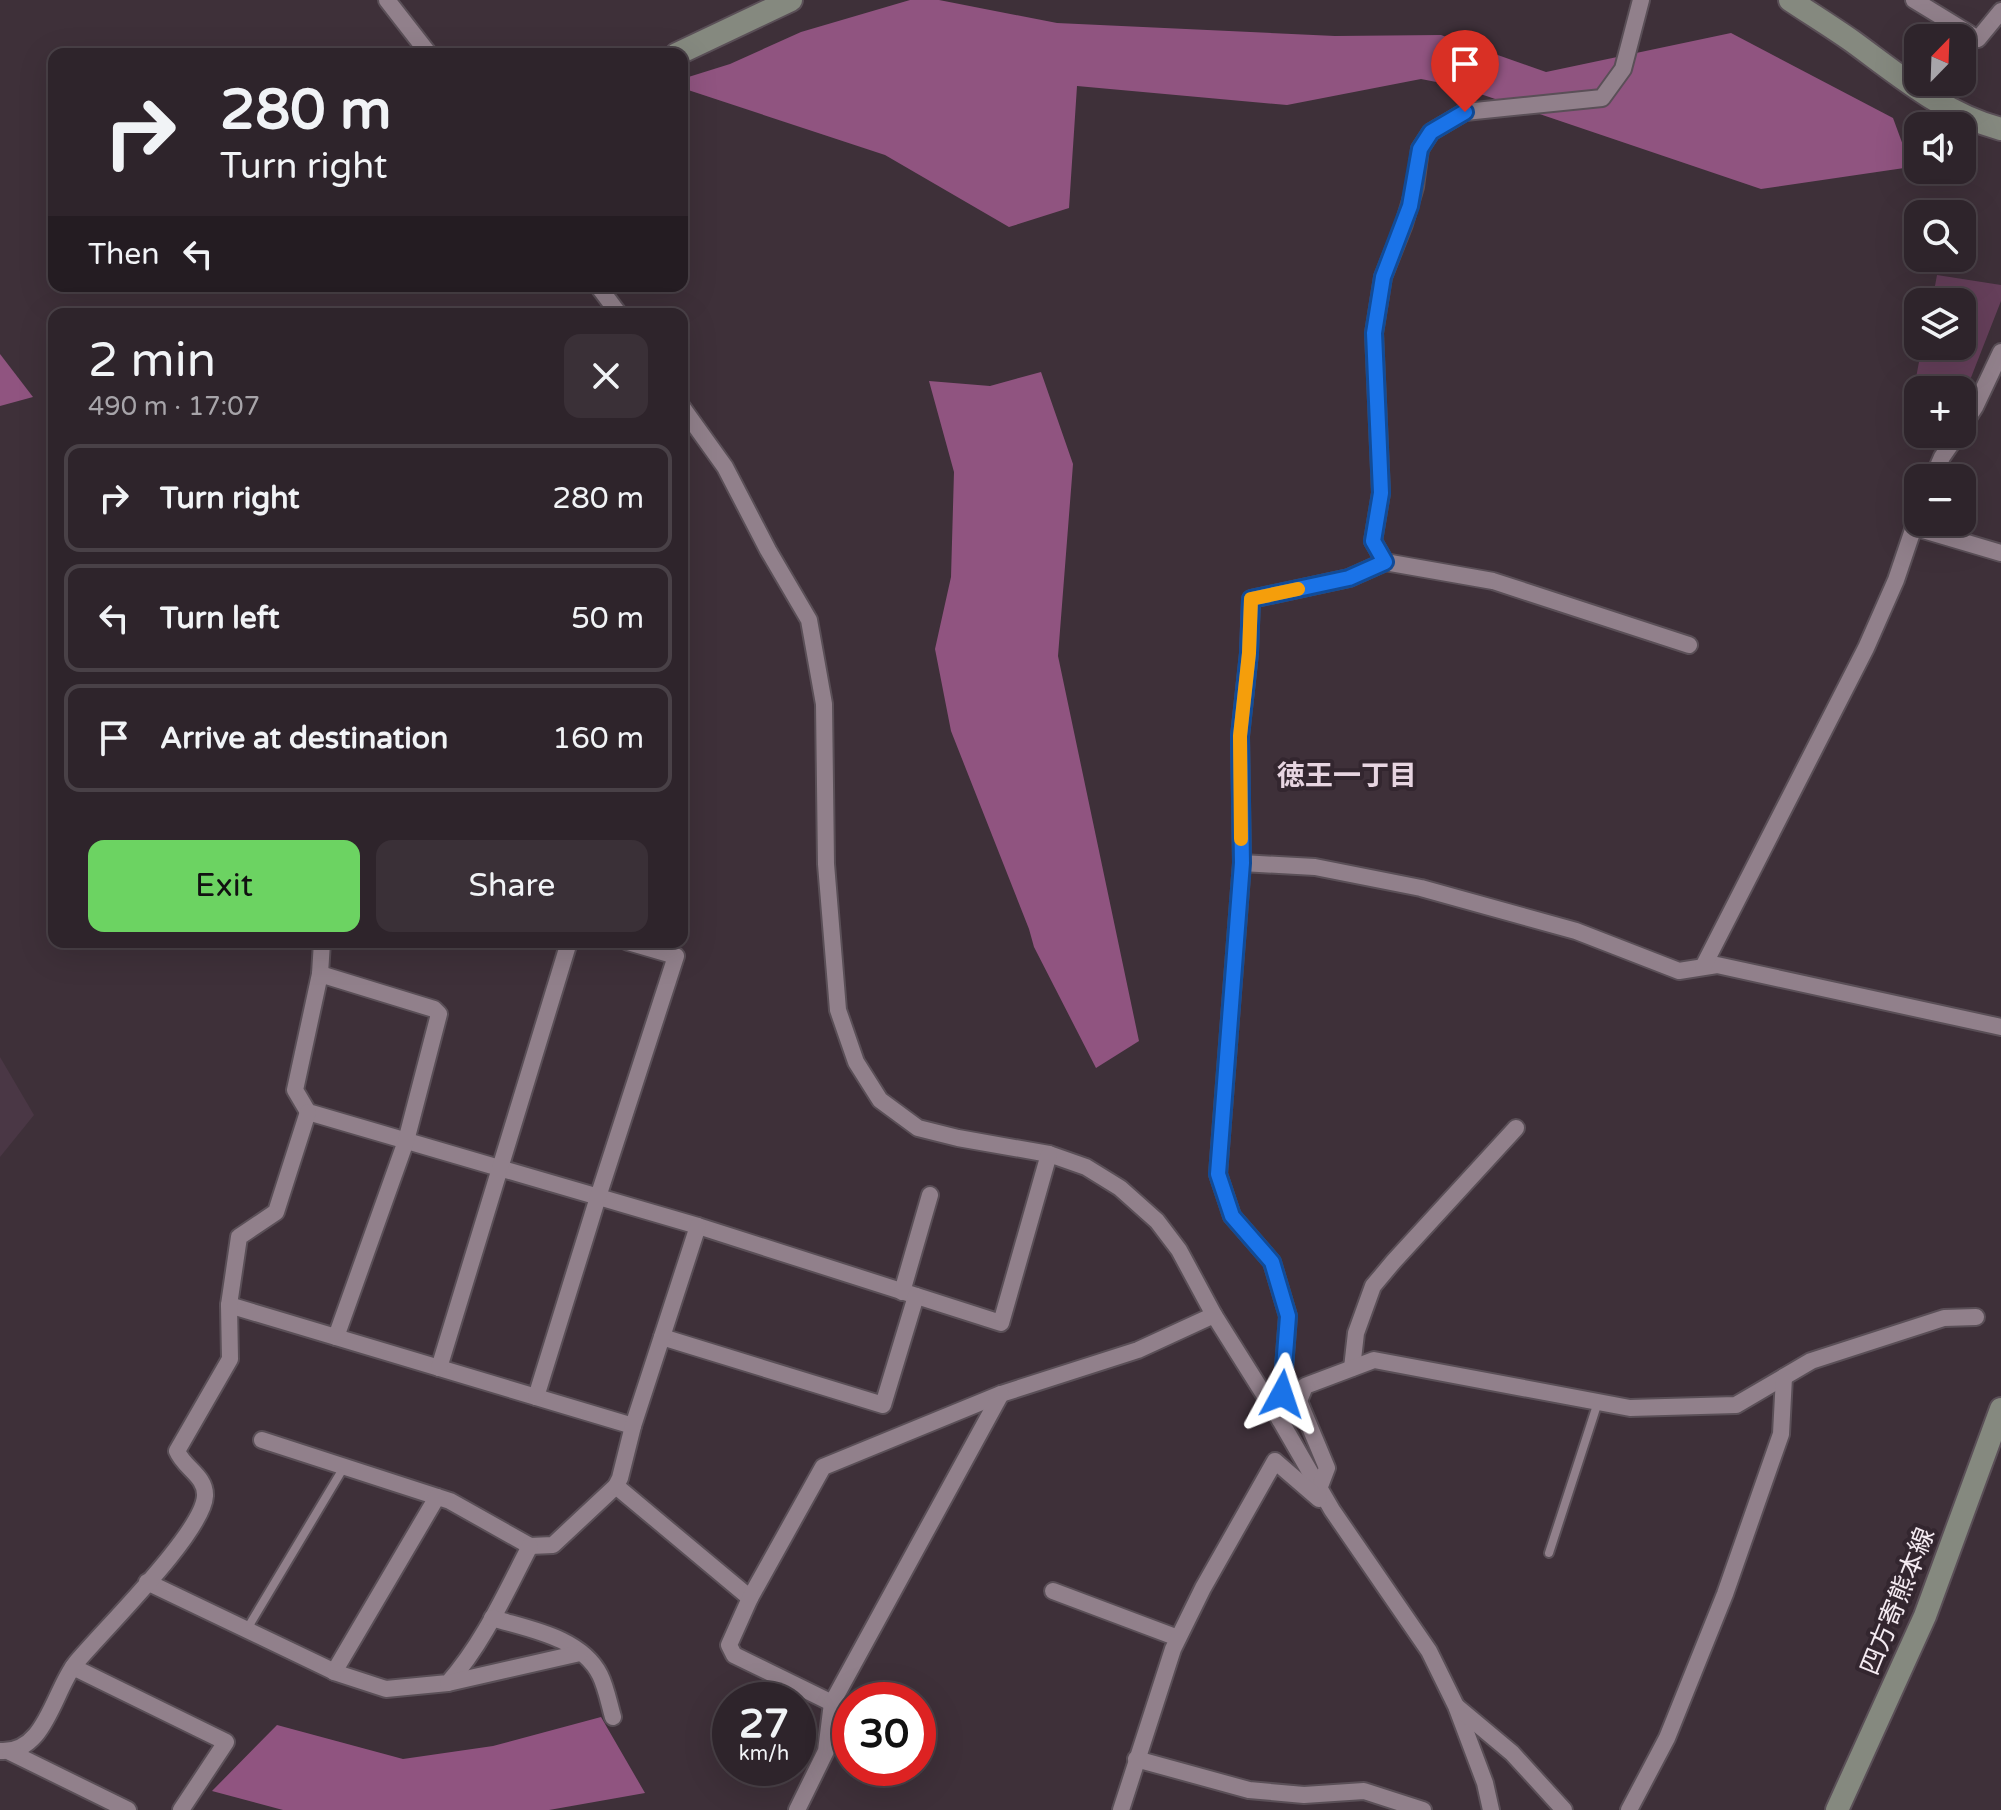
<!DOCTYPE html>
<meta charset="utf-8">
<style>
body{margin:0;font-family:"Varela Round","Noto Sans JP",sans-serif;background:#3a3037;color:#f1f3f6;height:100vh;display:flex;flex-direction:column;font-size:30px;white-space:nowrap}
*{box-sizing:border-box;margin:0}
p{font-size:26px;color:#a7a4a9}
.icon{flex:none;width:44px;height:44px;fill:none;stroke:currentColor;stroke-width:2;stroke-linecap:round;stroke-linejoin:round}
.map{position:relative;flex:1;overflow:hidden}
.details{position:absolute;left:48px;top:308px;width:640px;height:640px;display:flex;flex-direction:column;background:#2e242b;border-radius:16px;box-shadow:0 8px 32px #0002,0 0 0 2px #494147}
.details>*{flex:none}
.hud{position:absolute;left:48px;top:48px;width:640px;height:244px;border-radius:16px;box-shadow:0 8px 32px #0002,0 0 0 2px #494147;background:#2e242b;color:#f1f3f6;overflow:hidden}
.needle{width:52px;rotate:23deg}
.fabs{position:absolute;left:1904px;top:24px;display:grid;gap:16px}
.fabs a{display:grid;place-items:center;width:72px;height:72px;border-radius:16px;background:#2e242b;box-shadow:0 8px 32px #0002,0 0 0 2px #494147;font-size:40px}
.speed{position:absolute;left:712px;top:1682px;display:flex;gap:16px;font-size:40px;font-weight:700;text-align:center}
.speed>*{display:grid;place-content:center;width:104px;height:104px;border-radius:50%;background:#2e242b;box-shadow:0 8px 32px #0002,0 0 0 2px #494147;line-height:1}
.speed small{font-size:20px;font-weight:400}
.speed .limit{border:12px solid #d22;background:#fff;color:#111}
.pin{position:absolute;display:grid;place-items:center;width:68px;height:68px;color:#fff;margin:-82px -34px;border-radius:50% 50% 50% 0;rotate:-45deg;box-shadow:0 0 8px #0007}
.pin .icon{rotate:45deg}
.me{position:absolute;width:88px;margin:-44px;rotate:5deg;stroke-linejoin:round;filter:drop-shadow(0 0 6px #0008)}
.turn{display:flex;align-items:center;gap:28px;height:168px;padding:0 40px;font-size:36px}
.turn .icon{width:104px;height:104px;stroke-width:2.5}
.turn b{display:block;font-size:56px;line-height:68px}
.then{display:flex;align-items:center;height:76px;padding:0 40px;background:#0003;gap:16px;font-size:30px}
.round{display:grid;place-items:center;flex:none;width:84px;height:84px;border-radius:16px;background:#3a3037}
.overview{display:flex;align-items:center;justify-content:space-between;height:136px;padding:0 40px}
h1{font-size:48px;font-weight:600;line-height:60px}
.primary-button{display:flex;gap:16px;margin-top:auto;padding:16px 40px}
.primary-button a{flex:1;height:92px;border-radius:16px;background:#6cd362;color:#111;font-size:32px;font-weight:600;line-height:92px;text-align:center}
.primary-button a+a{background:#3a3037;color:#f1f3f6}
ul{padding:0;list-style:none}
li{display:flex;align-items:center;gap:24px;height:108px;margin:0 16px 12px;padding:0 24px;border:4px solid #494147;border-radius:16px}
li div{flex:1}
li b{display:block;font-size:30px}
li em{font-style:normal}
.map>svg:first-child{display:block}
.built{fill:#4a3745}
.green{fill:#653f5a}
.forest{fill:#905480}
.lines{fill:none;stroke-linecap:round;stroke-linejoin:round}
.lane-casing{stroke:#5a4f57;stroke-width:12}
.street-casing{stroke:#5a4f57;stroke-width:20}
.secondary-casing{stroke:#5a4f57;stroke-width:26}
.lane{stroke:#91808b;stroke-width:8}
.street{stroke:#91808b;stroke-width:16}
.secondary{stroke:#85897f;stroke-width:22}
.route-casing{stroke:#114b97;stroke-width:20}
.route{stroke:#1a73e8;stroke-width:14}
.slow{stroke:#f59e0b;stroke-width:14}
.labels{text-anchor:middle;stroke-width:8;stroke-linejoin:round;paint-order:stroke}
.street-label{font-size:26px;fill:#f4eaf1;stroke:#33262f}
.neighbourhood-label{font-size:28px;font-weight:bold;fill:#e7d5e1;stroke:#33262f}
</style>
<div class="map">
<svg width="2001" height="1810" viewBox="0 0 2001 1810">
<rect width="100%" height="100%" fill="#3e3039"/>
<polygon class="built" points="0,1057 34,1115 0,1157"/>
<polygon class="green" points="1937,275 2001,285 2001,301 1963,398 1962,390 1937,390 1915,383 1922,346 1962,346 1962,302 1932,302"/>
<g class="forest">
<polygon points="910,0 939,0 1057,23 1335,36 1441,35 1546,72 1731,33 1893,118 1911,167 1761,189 1457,86 1421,79 1287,105 1077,86 1069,208 1009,227 885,155 682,88 682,79 730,64 801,32"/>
<polygon points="0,354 33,397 0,406"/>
<polygon points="1041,372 1073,464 1058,656 1139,1041 1096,1068 1034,947 1029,929 951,731 935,649 951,577 954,472 929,381 990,386"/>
<polygon points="601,1717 645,1793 549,1810 283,1810 212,1791 277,1725 403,1759 493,1746"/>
</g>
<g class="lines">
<g class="lane-casing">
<g id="lane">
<polyline points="1549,1553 1598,1402"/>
<polyline points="247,1629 344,1467"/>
</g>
</g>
<g class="street-casing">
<g id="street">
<polyline points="387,0 429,54"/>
<polyline points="1914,0 1978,39 2001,11"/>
<polyline points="598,286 619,314"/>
<polyline points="682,407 725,467 768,550 809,620 824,704 826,864 838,1010 856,1062 880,1100 918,1128 958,1138 1049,1154 1086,1167 1120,1188 1157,1221 1179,1250 1214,1315 1280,1420 1332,1510 1429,1651 1456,1706 1485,1783 1491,1810"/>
<polyline points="1962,427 1975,407 2001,352"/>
<polyline points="1933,478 1942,457 1958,434"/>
<polyline points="1913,527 2001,553"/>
<polyline points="1385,562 1373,541 1381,493 1374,333 1383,277 1404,224 1415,187 1420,149 1431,132 1465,112 1602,98 1623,69 1641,0"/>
<polyline points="1242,863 1315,867 1421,888 1576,931 1679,971 1717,965 2001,1027"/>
<polyline points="322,942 320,974 295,1090 308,1112 698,1226 1001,1323 1049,1154"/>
<polyline points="1703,967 1866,648 1896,580 1918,515"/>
<polyline points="320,974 434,1009 439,1014 406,1141 336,1337"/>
<polyline points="902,1292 930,1195"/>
<polyline points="229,1305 633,1426"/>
<polyline points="662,1337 883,1405 916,1296"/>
<polyline points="439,1368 569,942"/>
<polyline points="1352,1368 1356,1333 1373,1286 1394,1261 1516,1128"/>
<polyline points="536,1397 598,1197 676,956 628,942"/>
<polyline points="1280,1420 1288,1316 1272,1262 1232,1216 1218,1174 1242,863 1240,736 1249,653 1251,599 1349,578 1385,562 1493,581 1689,645"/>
<polyline points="262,1440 450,1501 530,1546 553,1545 616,1486 620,1478 633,1426 698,1226"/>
<polyline points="616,1486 750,1598"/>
<polyline points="1319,1489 1327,1468 1299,1401 1305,1386 1374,1360 1630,1408 1736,1405 1811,1361 1944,1318 1976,1317"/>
<path d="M147 1582 337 1673 386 1689 448 1683C483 1644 506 1592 530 1546"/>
<polyline points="1053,1591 1178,1638"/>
<path d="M492 1618C528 1629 581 1637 600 1675 606 1687 609 1703 613 1717"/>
<polyline points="73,1667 226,1742 181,1810"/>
<polyline points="334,1672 437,1497"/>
<polyline points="448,1683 580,1653"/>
<polyline points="832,1703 734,1655 729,1645 750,1598 823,1467 1001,1394 1138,1350 1214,1315"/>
<polyline points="1457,1707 1512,1753 1564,1810"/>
<path d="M0 1751C45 1754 53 1693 75 1664 102 1631 203 1533 205 1496 206 1476 184 1468 177 1451L230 1359 229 1305 239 1237 276 1212 308 1112"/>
<polyline points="10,1752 128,1810"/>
<polyline points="1136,1759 1249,1790 1304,1795 1364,1791 1423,1810"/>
<polyline points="797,1810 826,1751 832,1703 1001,1394"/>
<polyline points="1121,1810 1173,1649 1203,1588 1275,1461 1319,1499"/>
<polyline points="1629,1810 1667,1738 1725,1594 1781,1434 1784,1377"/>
</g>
</g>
<g class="secondary-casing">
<g id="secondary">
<path d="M1790 0C1811 14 1832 27 1852 41 1900 76 1944 114 2001 129"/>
<polyline points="677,54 791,0"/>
<polyline points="1837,1810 1925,1616 2001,1409"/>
</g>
</g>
<use href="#lane" class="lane"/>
<use href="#street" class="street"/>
<use href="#secondary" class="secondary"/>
</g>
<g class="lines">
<g class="route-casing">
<polyline id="route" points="1282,1394 1288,1316 1272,1262 1232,1216 1218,1174 1242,863 1240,736 1249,653 1251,599 1349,578 1385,562 1373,541 1381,493 1374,333 1383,277 1410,206 1420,149 1431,132 1465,112"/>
</g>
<use href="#route" class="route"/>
<polyline class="slow" points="1241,839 1240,736 1249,653 1251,599 1298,589"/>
</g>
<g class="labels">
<g class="street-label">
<text transform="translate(1897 1601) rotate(-68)" y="9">四方寄熊本線</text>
</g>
<g class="neighbourhood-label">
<text x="1347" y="785">徳王一丁目</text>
</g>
</g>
</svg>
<div class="fabs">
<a><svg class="needle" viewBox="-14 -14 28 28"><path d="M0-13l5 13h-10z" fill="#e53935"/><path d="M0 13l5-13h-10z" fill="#a7a4a9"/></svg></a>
<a><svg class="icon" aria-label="sound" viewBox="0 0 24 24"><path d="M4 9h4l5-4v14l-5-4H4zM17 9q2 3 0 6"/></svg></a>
<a><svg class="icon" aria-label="search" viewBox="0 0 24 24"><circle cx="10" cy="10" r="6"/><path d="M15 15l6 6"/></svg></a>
<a><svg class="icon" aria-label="layers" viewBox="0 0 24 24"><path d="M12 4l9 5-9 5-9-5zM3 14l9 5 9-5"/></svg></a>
<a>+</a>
<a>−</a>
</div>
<div class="speed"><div>27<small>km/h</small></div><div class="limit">30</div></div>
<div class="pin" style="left:1465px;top:112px;background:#d93025"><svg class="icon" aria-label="arrive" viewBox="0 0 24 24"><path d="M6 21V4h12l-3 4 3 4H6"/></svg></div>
<svg class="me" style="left:1282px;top:1394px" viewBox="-20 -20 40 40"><path d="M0-17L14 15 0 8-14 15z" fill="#1a73e8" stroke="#fff" stroke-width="4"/></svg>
<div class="hud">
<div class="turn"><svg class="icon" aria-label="right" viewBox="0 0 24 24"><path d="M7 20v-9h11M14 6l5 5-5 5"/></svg><div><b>280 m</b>Turn right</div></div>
<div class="then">Then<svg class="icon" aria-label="left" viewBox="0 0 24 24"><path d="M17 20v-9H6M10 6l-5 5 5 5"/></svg></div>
</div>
<section class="details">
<div class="overview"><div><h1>2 min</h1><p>490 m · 17:07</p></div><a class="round"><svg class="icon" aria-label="close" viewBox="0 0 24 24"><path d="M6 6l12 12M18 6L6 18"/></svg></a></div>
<ul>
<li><svg class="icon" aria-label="right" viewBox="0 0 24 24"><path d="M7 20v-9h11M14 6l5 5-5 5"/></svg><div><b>Turn right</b></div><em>280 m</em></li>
<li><svg class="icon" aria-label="left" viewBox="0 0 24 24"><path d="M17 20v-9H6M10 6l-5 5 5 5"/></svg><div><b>Turn left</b></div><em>50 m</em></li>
<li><svg class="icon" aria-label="arrive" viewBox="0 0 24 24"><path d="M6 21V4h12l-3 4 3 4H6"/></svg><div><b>Arrive at destination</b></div><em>160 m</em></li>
</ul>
<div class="primary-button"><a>Exit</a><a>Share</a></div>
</section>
</div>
